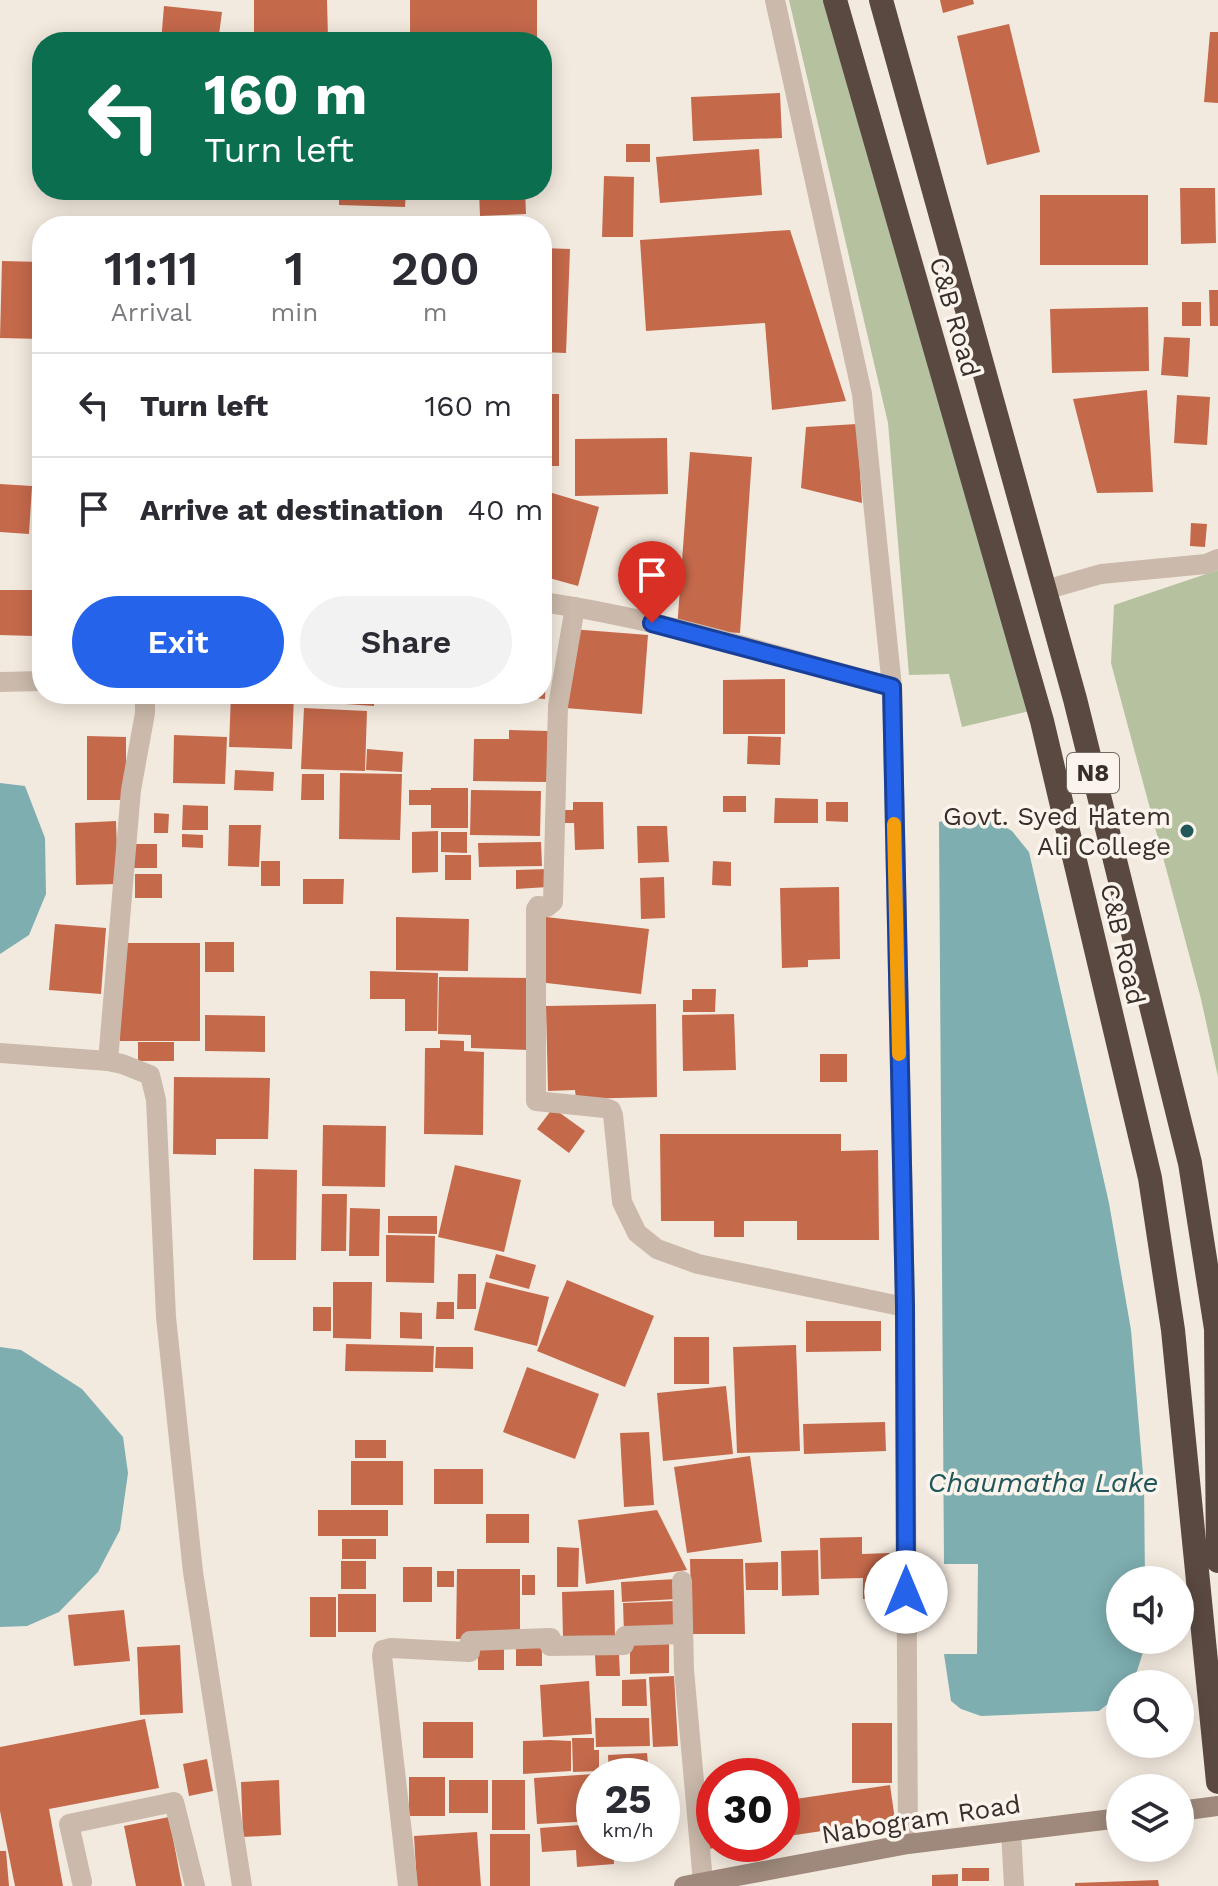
<!DOCTYPE html>
<style>
body{margin:0;font-family:"Work Sans",sans-serif;background:#f2f2f3;color:#2b2b33;height:100vh;display:flex;flex-direction:column;font-size:30px;white-space:nowrap}
*{box-sizing:border-box;margin:0}
p{font-size:26px;color:#7c7c81}
.icon{flex:none;width:44px;height:44px;fill:none;stroke:currentColor;stroke-width:2;stroke-linecap:round;stroke-linejoin:round}
.map{position:relative;flex:1;overflow:hidden}
.panel{position:absolute;left:32px;top:216px;width:520px;height:488px;display:flex;flex-direction:column;background:#fff;border-radius:32px;box-shadow:0 4px 20px #0003}
.panel>*{flex:none}
.top-card{position:absolute;left:32px;top:32px;width:520px;height:168px;border-radius:32px;box-shadow:0 4px 20px #0003;background:#0b6e4f;color:#fff;overflow:hidden}
.fabs{position:absolute;left:1106px;top:1566px;display:grid;gap:16px}
.fabs a{display:grid;place-items:center;width:88px;height:88px;border-radius:50%;background:#fff;box-shadow:0 4px 20px #0003;font-size:40px}
.speed{position:absolute;left:576px;top:1758px;display:flex;gap:16px;font-size:40px;font-weight:700;text-align:center}
.speed>*{display:grid;place-content:center;width:104px;height:104px;border-radius:50%;background:#fff;box-shadow:0 4px 20px #0003;line-height:1}
.speed small{font-size:20px;font-weight:400}
.speed .limit{border:12px solid #d22;background:#fff;color:#111}
.pin{position:absolute;display:grid;place-items:center;width:68px;height:68px;color:#fff;margin:-82px -34px;border-radius:50% 50% 50% 0;rotate:-45deg;box-shadow:0 0 8px #0007}
.pin .icon{rotate:45deg}
.me{position:absolute;width:88px;margin:-44px;rotate:0deg;stroke-linejoin:round;filter:drop-shadow(0 0 6px #0008)}
.turn{display:flex;align-items:center;gap:28px;height:168px;padding:0 40px;font-size:36px}
.turn .icon{width:104px;height:104px;stroke-width:2.5}
.turn b{display:block;font-size:56px;line-height:68px}
.eta{display:flex;justify-content:space-evenly;align-items:center;height:136px;text-align:center}
.eta b{font-size:48px;font-weight:600;line-height:56px}
.button{display:flex;gap:16px;margin-top:auto;padding:16px 40px}
.button a{flex:1;height:92px;border-radius:48px;background:#2563eb;color:#fff;font-size:32px;font-weight:600;line-height:92px;text-align:center}
.button a+a{background:#f2f2f3;color:#2b2b33}
ul{padding:0;list-style:none}
li{display:flex;align-items:center;gap:24px;height:104px;padding:0 40px;border-top:2px solid #e1e1e2}
li div{flex:1}
li b{display:block;font-size:30px}
li em{font-style:normal}
.map>svg:first-child{display:block}
.green{fill:#b6c29f}
.water{fill:#7eaeb0}
.building{fill:#c5694b}
.lines{fill:none;stroke-linecap:round;stroke-linejoin:round}
.lane{stroke:#cbbaab;stroke-width:20}
.street{stroke:#cbbaab;stroke-width:20}
.secondary{stroke:#9f897c;stroke-width:20}
.highway{stroke:#5a4941;stroke-width:24}
.route-casing{stroke:#184099;stroke-width:20}
.route{stroke:#2563eb;stroke-width:14}
.slow{stroke:#f59e0b;stroke-width:14}
.poi-dot{fill:#1f575b;stroke:#faf4ec;stroke-width:3}
.labels{text-anchor:middle;stroke-width:7;stroke-linejoin:round;paint-order:stroke}
.shield{fill:#faf4ec;stroke:#736a64;stroke-width:2}
.shield-label{font-size:24px;font-weight:bold;fill:#392f2a}
.street-label{font-size:26px;fill:#392f2a;stroke:#faf4ec}
.poi-label{font-size:26px;fill:#392f2a;stroke:#faf4ec;text-anchor:end}
.water-label{font-size:28px;font-style:italic;fill:#1f575b;stroke:#faf4ec}
</style>
<div class="map">
<svg width="1218" height="1886" viewBox="0 0 1218 1886">
<rect width="100%" height="100%" fill="#f3eadf"/>
<g class="green">
<polygon points="789,0 839,0 1030,711 962,727 949,674 909,675 888,423"/>
<polygon points="1218,570 1218,1077 1201,999 1111,663 1114,605"/>
</g>
<g class="water">
<polygon points="0,783 25,786 45,838 46,894 29,935 0,954"/>
<polygon points="961,817 974,819 988,817 1012,831 1029,852 1109,1203 1131,1330 1144,1486 1145,1580 1120,1580 1120,1640 1146,1640 1146,1643 1137,1671 1128,1684 1120,1684 1119,1695 1099,1711 981,1716 961,1709 951,1701 944,1654 977,1654 978,1564 944,1564 939,822"/>
<polygon points="0,1347 21,1350 82,1389 123,1437 128,1473 120,1530 98,1572 59,1612 27,1626 0,1627"/>
</g>
<g class="building">
<polygon points="254,0 327,0 328,38 254,39"/>
<rect x="410" y="0" width="127" height="42"/>
<polygon points="940,0 973,0 974,4 943,13"/>
<polygon points="164,6 222,12 218,42 161,42"/>
<polygon points="1009,24 1040,152 987,165 957,36"/>
<polygon points="1210,32 1218,32 1218,103 1204,102"/>
<polygon points="780,93 782,138 693,141 691,97"/>
<rect x="626" y="144" width="24" height="18"/>
<polygon points="759,149 762,195 660,203 656,157"/>
<polygon points="604,176 634,177 633,237 602,237"/>
<polygon points="1180,188 1215,188 1216,243 1181,244"/>
<rect x="261" y="190" width="70" height="9"/>
<polygon points="339,190 406,190 405,207 339,205"/>
<polygon points="479,190 525,190 526,214 480,216"/>
<rect x="1040" y="195" width="108" height="70"/>
<polygon points="790,230 846,401 772,410 765,323 646,331 640,240"/>
<polygon points="542,248 570,249 566,353 542,352"/>
<polygon points="2,261 42,262 42,339 0,338"/>
<polygon points="1209,290 1218,290 1218,326 1210,326"/>
<rect x="1182" y="302" width="19" height="24"/>
<polygon points="1148,307 1149,371 1052,373 1050,309"/>
<polygon points="1164,337 1190,338 1188,377 1161,375"/>
<polygon points="1147,390 1153,492 1097,493 1073,399"/>
<rect x="542" y="394" width="17" height="72"/>
<polygon points="1177,395 1210,397 1207,445 1174,443"/>
<polygon points="857,424 862,503 801,488 806,427"/>
<polygon points="667,438 668,494 575,496 575,439"/>
<polygon points="690,452 752,457 740,633 677,629"/>
<polygon points="0,484 32,486 29,534 0,532"/>
<polygon points="549,492 599,507 578,586 542,576 542,516"/>
<polygon points="1191,523 1207,524 1205,547 1190,546"/>
<polygon points="0,590 34,590 33,636 0,635"/>
<polygon points="542,614 548,614 545,699 518,697 518,694 542,694"/>
<polygon points="571,629 648,635 642,714 565,708"/>
<polygon points="785,679 785,734 723,734 723,680"/>
<polygon points="231,694 294,694 292,749 229,747"/>
<polygon points="303,694 375,694 374,706 303,701"/>
<polygon points="408,694 515,694 515,700 452,698 451,703 408,702"/>
<polygon points="304,708 367,711 365,771 301,769"/>
<polygon points="509,730 548,731 547,782 473,781 474,739 509,739"/>
<polygon points="174,735 227,737 225,784 173,783"/>
<polygon points="87,736 126,737 126,800 87,800"/>
<polygon points="748,736 781,737 780,765 747,764"/>
<polygon points="367,749 403,752 402,772 366,770"/>
<polygon points="235,770 274,772 273,791 234,790"/>
<polygon points="340,773 402,774 400,840 339,839"/>
<polygon points="302,774 324,774 324,800 301,800"/>
<polygon points="431,788 468,788 468,828 431,828 431,805 409,805 409,790 431,790"/>
<polygon points="471,790 541,791 540,836 470,835"/>
<rect x="723" y="796" width="23" height="16"/>
<polygon points="775,798 818,799 818,823 774,823"/>
<polygon points="573,802 603,802 604,849 575,850 574,823 562,823 561,810 573,810"/>
<polygon points="826,802 848,802 848,822 826,821"/>
<polygon points="183,805 208,806 208,830 182,830"/>
<polygon points="154,813 169,814 168,833 154,833"/>
<polygon points="116,821 118,884 76,885 75,823"/>
<polygon points="229,825 261,825 259,867 228,866"/>
<polygon points="637,826 667,826 669,862 638,863"/>
<polygon points="438,831 438,872 412,873 412,832"/>
<polygon points="441,832 467,832 467,853 441,852"/>
<polygon points="182,834 203,835 203,848 182,847"/>
<polygon points="541,842 542,866 479,867 478,843"/>
<rect x="128" y="844" width="29" height="24"/>
<rect x="445" y="855" width="26" height="25"/>
<rect x="261" y="861" width="19" height="25"/>
<polygon points="713,861 731,862 731,886 712,885"/>
<polygon points="548,869 548,887 516,889 516,870"/>
<rect x="135" y="874" width="27" height="24"/>
<polygon points="664,877 665,918 641,919 640,878"/>
<polygon points="303,879 344,879 343,904 303,904"/>
<polygon points="839,887 840,959 808,960 808,967 782,968 780,888"/>
<polygon points="396,917 469,919 468,971 396,970"/>
<polygon points="546,917 649,929 641,994 538,982"/>
<polygon points="55,924 106,928 101,994 49,990"/>
<rect x="205" y="942" width="29" height="30"/>
<rect x="120" y="943" width="80" height="98"/>
<polygon points="370,971 438,973 437,1031 405,1031 405,999 370,999"/>
<polygon points="439,977 530,978 529,1050 471,1048 471,1035 438,1034"/>
<polygon points="692,989 716,989 715,1012 683,1012 683,1000 692,1000"/>
<polygon points="656,1004 657,1097 576,1099 575,1090 548,1091 546,1006"/>
<polygon points="734,1014 736,1070 683,1071 682,1015"/>
<polygon points="205,1015 265,1016 265,1052 205,1051"/>
<polygon points="440,1040 464,1041 464,1051 484,1052 483,1135 424,1134 425,1048 440,1048"/>
<rect x="138" y="1042" width="36" height="19"/>
<rect x="820" y="1054" width="27" height="28"/>
<polygon points="174,1077 270,1078 268,1139 216,1139 216,1155 173,1154"/>
<polygon points="553,1108 585,1131 569,1153 537,1129"/>
<polygon points="323,1125 386,1126 385,1187 322,1186"/>
<polygon points="660,1134 841,1134 841,1151 878,1150 879,1240 797,1240 797,1221 744,1221 744,1237 714,1237 714,1221 661,1221"/>
<polygon points="455,1165 521,1180 504,1252 438,1237"/>
<polygon points="254,1169 297,1170 296,1260 253,1260"/>
<polygon points="322,1194 347,1194 346,1251 321,1251"/>
<polygon points="350,1208 380,1209 379,1256 349,1256"/>
<polygon points="388,1216 437,1216 437,1234 388,1233"/>
<polygon points="386,1235 435,1236 434,1283 386,1282"/>
<polygon points="496,1254 536,1265 529,1289 489,1278"/>
<polygon points="458,1274 476,1274 476,1309 457,1309"/>
<polygon points="567,1280 654,1316 625,1387 537,1351"/>
<polygon points="333,1282 372,1282 371,1339 333,1338"/>
<polygon points="486,1282 549,1297 537,1346 474,1330"/>
<polygon points="437,1302 454,1302 454,1319 436,1319"/>
<rect x="313" y="1307" width="18" height="24"/>
<polygon points="400,1312 422,1313 422,1339 400,1338"/>
<polygon points="806,1321 881,1321 881,1351 806,1352"/>
<rect x="674" y="1337" width="35" height="47"/>
<polygon points="346,1344 434,1346 433,1372 345,1371"/>
<polygon points="796,1345 800,1451 737,1453 733,1347"/>
<polygon points="436,1347 473,1347 473,1369 435,1368"/>
<polygon points="527,1367 599,1394 575,1459 503,1432"/>
<polygon points="726,1386 733,1454 663,1461 657,1393"/>
<polygon points="885,1422 886,1451 804,1454 803,1424"/>
<polygon points="649,1432 654,1505 624,1507 620,1433"/>
<rect x="355" y="1440" width="31" height="18"/>
<polygon points="750,1456 762,1542 687,1553 674,1467"/>
<rect x="351" y="1461" width="52" height="44"/>
<rect x="434" y="1469" width="49" height="35"/>
<rect x="318" y="1510" width="70" height="26"/>
<polygon points="657,1510 687,1570 586,1584 578,1520"/>
<rect x="486" y="1514" width="43" height="29"/>
<polygon points="862,1537 862,1554 890,1553 892,1599 863,1599 863,1578 821,1579 820,1538"/>
<rect x="342" y="1539" width="34" height="20"/>
<polygon points="557,1547 579,1548 578,1587 557,1587"/>
<polygon points="818,1550 819,1595 782,1596 781,1551"/>
<polygon points="690,1559 743,1559 745,1634 692,1634"/>
<rect x="341" y="1561" width="25" height="28"/>
<polygon points="778,1562 778,1590 746,1590 745,1563"/>
<rect x="403" y="1567" width="29" height="35"/>
<polygon points="457,1569 520,1569 520,1639 456,1639"/>
<rect x="437" y="1571" width="17" height="16"/>
<rect x="522" y="1575" width="13" height="20"/>
<polygon points="677,1579 677,1599 622,1602 621,1582"/>
<polygon points="614,1590 615,1637 563,1638 562,1592"/>
<rect x="338" y="1594" width="38" height="38"/>
<rect x="310" y="1597" width="26" height="40"/>
<polygon points="674,1601 676,1634 624,1635 623,1603"/>
<polygon points="124,1610 130,1661 74,1666 68,1615"/>
<polygon points="669,1638 669,1673 630,1674 630,1639"/>
<rect x="516" y="1641" width="26" height="25"/>
<rect x="478" y="1643" width="26" height="27"/>
<polygon points="180,1645 183,1713 140,1715 137,1647"/>
<polygon points="619,1654 620,1676 596,1676 595,1655"/>
<polygon points="674,1676 678,1746 653,1747 649,1677"/>
<polygon points="646,1679 647,1706 622,1706 622,1680"/>
<polygon points="589,1681 592,1734 543,1737 540,1685"/>
<polygon points="595,1718 649,1718 650,1746 596,1747"/>
<polygon points="145,1719 159,1788 49,1809 63,1886 15,1886 0,1811 0,1747"/>
<rect x="423" y="1722" width="50" height="36"/>
<rect x="852" y="1723" width="40" height="60"/>
<polygon points="572,1738 594,1738 594,1750 599,1750 599,1771 573,1772"/>
<polygon points="550,1740 571,1741 571,1771 523,1774 523,1741"/>
<polygon points="647,1753 649,1776 609,1776 608,1755"/>
<polygon points="207,1759 213,1791 189,1796 183,1764"/>
<polygon points="594,1774 594,1821 537,1824 534,1778"/>
<rect x="409" y="1777" width="36" height="39"/>
<polygon points="279,1780 281,1835 243,1837 241,1782"/>
<rect x="449" y="1780" width="39" height="33"/>
<rect x="492" y="1780" width="33" height="50"/>
<polygon points="890,1785 895,1820 782,1837 782,1801"/>
<polygon points="714,1811 714,1844 728,1844 728,1846 708,1849 703,1813"/>
<polygon points="169,1817 182,1886 136,1886 124,1826"/>
<polygon points="594,1824 594,1844 613,1844 614,1864 577,1867 576,1850 542,1852 540,1828"/>
<polygon points="477,1832 481,1886 417,1886 414,1836"/>
<rect x="490" y="1834" width="40" height="52"/>
<polygon points="0,1851 6,1851 9,1886 0,1886"/>
<rect x="962" y="1868" width="27" height="13"/>
<polygon points="958,1874 958,1886 932,1886 932,1875"/>
<polygon points="1158,1880 1159,1886 1075,1886 1075,1883"/>
</g>
<g class="lines">
<polyline class="lane" points="82,1882 69,1824 174,1802 195,1886"/>
<g class="street">
<polyline points="775,0 862,394 892,687 905,1307 908,1844"/>
<polyline points="1045,590 1101,574 1206,564 1218,559"/>
<path d="M542 602C661 619 776 656 892 687"/>
<polyline points="575,607 558,706 553,902 547,907 538,906 536,909 536,1101 605,1108 611,1110 613,1115 622,1202 637,1233 657,1249 698,1264 905,1307"/>
<polyline points="0,682 42,681"/>
<polyline points="145,694 145,713 131,790 108,1061 122,1064 150,1075 156,1100 166,1317 193,1572 242,1886"/>
<polyline points="0,1053 108,1061"/>
<polyline points="682,1581 684,1670 703,1882"/>
<polyline points="1011,1831 1014,1886"/>
<polyline points="408,1886 382,1656 383,1650 391,1648 468,1652 470,1652 470,1641 549,1638 551,1638 550,1646 624,1645 625,1636 683,1634"/>
</g>
<g class="secondary">
<polyline points="1180,1811 1218,1806"/>
<polyline points="684,1886 908,1844 1120,1818"/>
</g>
<g class="highway">
<polyline points="835,0 1042,721 1150,1178 1173,1330 1218,1782"/>
<polyline points="881,0 1075,699 1190,1163 1216,1329 1218,1561"/>
</g>
</g>
<g class="lines">
<g class="route-casing">
<polyline id="route" points="652,623 892,687 905,1307 906,1592"/>
</g>
<use href="#route" class="route"/>
<polyline class="slow" points="894,824 899,1054"/>
</g>
<circle class="poi-dot" cx="1187" cy="831" r="8"/>
<g class="labels">
<rect class="shield" x="1067" y="753" width="52" height="40" rx="6"/>
<g class="shield-label">
<text x="1093" y="781">N8</text>
</g>
<g class="street-label">
<text transform="translate(955 317) rotate(74)" y="9">C&amp;B Road</text>
<text transform="translate(1123 944) rotate(77)" y="9">C&amp;B Road</text>
<text transform="translate(921 1819) rotate(-9)" y="9">Nabogram Road</text>
</g>
<g class="poi-label">
<text x="1171" y="825">Govt. Syed Hatem<tspan x="1171" dy="30">Ali College</tspan></text>
</g>
<g class="water-label">
<text x="1043" y="1492">Chaumatha Lake</text>
</g>
</g>
</svg>
<div class="fabs">
<a><svg class="icon" aria-label="sound" viewBox="0 0 24 24"><path d="M4 9h4l5-4v14l-5-4H4zM17 9q2 3 0 6"/></svg></a>
<a><svg class="icon" aria-label="search" viewBox="0 0 24 24"><circle cx="10" cy="10" r="6"/><path d="M15 15l6 6"/></svg></a>
<a><svg class="icon" aria-label="layers" viewBox="0 0 24 24"><path d="M12 4l9 5-9 5-9-5zM3 14l9 5 9-5"/></svg></a>
</div>
<div class="speed"><div>25<small>km/h</small></div><div class="limit">30</div></div>
<div class="pin" style="left:652px;top:623px;background:#d93025"><svg class="icon" aria-label="arrive" viewBox="0 0 24 24"><path d="M6 21V4h12l-3 4 3 4H6"/></svg></div>
<svg class="me" style="left:906px;top:1592px" viewBox="-20 -20 40 40"><circle r="19" fill="#fff"/><path d="M0-13L10 11 0 6-10 11z" fill="#2563eb"/></svg>
<div class="top-card">
<div class="turn"><svg class="icon" aria-label="left" viewBox="0 0 24 24"><path d="M17 20v-9H6M10 6l-5 5 5 5"/></svg><div><b>160 m</b>Turn left</div></div>
</div>
<section class="panel">
<div class="eta">
<div><b>11:11</b><p>Arrival</p></div>
<div><b>1</b><p>min</p></div>
<div><b>200</b><p>m</p></div>
</div>
<ul>
<li><svg class="icon" aria-label="left" viewBox="0 0 24 24"><path d="M17 20v-9H6M10 6l-5 5 5 5"/></svg><div><b>Turn left</b></div><em>160 m</em></li>
<li><svg class="icon" aria-label="arrive" viewBox="0 0 24 24"><path d="M6 21V4h12l-3 4 3 4H6"/></svg><div><b>Arrive at destination</b></div><em>40 m</em></li>
</ul>
<div class="button"><a>Exit</a><a>Share</a></div>
</section>
</div>
